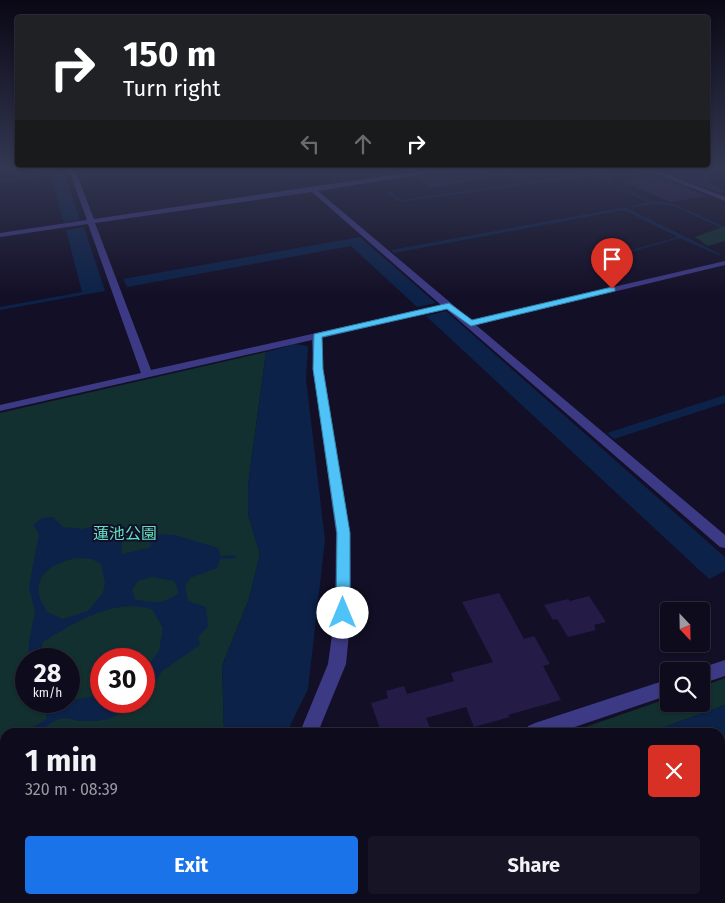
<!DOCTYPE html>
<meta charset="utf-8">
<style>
body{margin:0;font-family:"Fira Sans","Noto Sans JP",sans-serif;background:#171425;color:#f1f3f6;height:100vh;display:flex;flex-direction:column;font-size:19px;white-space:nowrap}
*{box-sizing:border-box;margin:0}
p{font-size:16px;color:#9b9ba3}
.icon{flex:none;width:28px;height:28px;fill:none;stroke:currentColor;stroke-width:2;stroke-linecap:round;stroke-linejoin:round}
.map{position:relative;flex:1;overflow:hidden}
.drawer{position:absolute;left:0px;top:728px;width:725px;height:176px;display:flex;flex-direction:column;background:#0e0b1c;border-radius:15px 15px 0 0;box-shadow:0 1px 4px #0004,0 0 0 1px #2e2b3b}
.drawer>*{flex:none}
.top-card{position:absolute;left:15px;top:15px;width:695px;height:152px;border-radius:5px;box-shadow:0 1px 4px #0004,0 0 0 1px #2e2b3b;background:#202124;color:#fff;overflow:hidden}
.needle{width:32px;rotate:158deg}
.tools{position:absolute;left:660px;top:602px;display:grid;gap:10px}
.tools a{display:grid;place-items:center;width:50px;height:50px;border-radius:5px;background:#0e0b1c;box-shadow:0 1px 4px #0004,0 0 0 1px #2e2b3b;font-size:25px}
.speed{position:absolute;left:15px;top:648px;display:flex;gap:10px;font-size:25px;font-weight:700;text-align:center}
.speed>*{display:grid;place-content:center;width:65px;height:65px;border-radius:50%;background:#0e0b1c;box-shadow:0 1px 4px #0004,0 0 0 1px #2e2b3b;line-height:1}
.speed small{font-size:12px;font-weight:400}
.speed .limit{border:8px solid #d22;background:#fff;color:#111}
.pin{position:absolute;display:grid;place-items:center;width:42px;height:42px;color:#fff;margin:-51px -21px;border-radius:50% 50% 50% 0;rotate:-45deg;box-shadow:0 0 5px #0007}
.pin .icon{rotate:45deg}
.me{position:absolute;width:55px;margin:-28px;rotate:0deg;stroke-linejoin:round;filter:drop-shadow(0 0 4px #0008)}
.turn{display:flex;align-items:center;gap:18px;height:105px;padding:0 25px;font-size:22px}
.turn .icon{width:65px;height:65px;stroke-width:2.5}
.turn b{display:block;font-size:35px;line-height:42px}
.lanes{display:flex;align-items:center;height:48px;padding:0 25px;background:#0003;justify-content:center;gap:25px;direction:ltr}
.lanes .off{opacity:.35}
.round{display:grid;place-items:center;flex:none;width:52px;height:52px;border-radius:5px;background:#171425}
.headline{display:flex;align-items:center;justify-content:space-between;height:85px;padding:0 25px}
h1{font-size:30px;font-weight:700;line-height:38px}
.button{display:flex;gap:10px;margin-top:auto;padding:10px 25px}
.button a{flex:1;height:58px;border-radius:5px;background:#1a73e8;color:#fff;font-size:20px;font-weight:700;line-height:58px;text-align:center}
.button a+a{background:#171425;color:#f1f3f6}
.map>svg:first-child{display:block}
.green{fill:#12302f;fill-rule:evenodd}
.water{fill:#0c2248;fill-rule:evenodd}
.building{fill:#241b47}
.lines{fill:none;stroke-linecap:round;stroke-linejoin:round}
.minor{fill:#3d3a85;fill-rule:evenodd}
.route{fill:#4fc3f7;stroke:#337fa1}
.labels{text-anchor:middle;stroke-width:4;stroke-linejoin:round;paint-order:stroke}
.park-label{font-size:16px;fill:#5fe0c0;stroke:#130f26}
</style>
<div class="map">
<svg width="725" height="903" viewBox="0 0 725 903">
<rect width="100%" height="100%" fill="#130f26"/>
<g class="green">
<polygon points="725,226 725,241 708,246 695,237"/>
<path d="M266 352 248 485V514L260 554 249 599 222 666 224 732H5V899H46L35 903H0V413ZM26 659H69V701H26ZM101 659H144V701H101Z"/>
<polygon points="725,678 725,705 651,732 571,732 669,698 669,704 701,704 701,687"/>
<polygon points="106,899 198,899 187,903 94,903"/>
</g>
<g class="water">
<polygon points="49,170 63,170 80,220 64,222 50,175 0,182 0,180 50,174"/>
<polygon points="588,170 610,179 609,181 650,201 674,204 725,227 722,228 673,206 652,204 634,207 631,206 648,202 603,180 604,179 594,175 400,202 386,193 390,192 401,200 591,174"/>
<polygon points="625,207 722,255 718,255 680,238 630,252 628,251 678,237 624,210 394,253 391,250"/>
<polygon points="84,227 105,291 0,310 0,307 82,292 66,230"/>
<polygon points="360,237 436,303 417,307 351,246 127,287 123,279"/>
<polygon points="446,311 725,557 725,571 709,579 426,316"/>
<polygon points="295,344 308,346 306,379 325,540 308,689 287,732 224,732 222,666 249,599 260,554 248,514 248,485 266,352"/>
<polygon points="725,395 725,403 614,439 607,433"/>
<path d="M53 517 63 527 83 529 100 525 121 530 122 554 151 547 150 534 175 535 218 548 221 556 236 555 235 558 220 559 217 568 190 578 185 586 188 601 206 607 208 627 198 637 200 645 162 671 153 687 144 689V671L159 651 163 628 152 609C146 608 139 606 132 606 101 606 69 626 43 642L38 659H28L29 641 35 612 29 587 39 534 33 525 42 518ZM75 558 92 559 101 564 105 583 103 593 88 611 63 619 47 612C45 607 40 600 39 594 35 571 58 563 75 558ZM152 577 174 581 179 593C163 605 153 603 135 599L132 590 138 581Z"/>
<path d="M101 695V701H133C121 719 101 722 81 721 76 721 70 718 65 718 51 719 43 733 25 732L47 719 45 707 40 701H69Z"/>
<polygon points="725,705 725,903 187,903 198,899 720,899 720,732 651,732"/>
<polygon points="0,736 5,738 5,793 0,801"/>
<path d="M0 824C8 833 7 890 0 898Z"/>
</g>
<g class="building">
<polygon points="440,170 488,170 488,178 431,188 416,177 435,174"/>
<polygon points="631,170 645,170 706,196 671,202 624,182 649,177"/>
<polygon points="660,170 718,170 719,178 705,180 709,182 706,182 725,190 725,192 720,193"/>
<polygon points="499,593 524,639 534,636 550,664 543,666 561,700 508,715 510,717 474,727 466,707 426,718 431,730 421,732 381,732 371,703 388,698 386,691 404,686 407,694 454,681 451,673 493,662 462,602"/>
<polygon points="589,596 606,622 594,625 596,630 568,637 557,619 553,620 544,605 568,599 570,601"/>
</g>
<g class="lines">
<g class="minor">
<path d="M69 170H75L94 219 425 170H438L435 172 318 191 471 320 725 261V265L476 325 725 535V548L720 547 446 309 322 338 323 369 350 533 351 613 346 664 318 732H300L328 664 335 613 336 533 313 369 312 340 0 411V405L141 373 88 224 0 237V233L87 220ZM312 192 441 305 151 370 95 223Z"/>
<polygon points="647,170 655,170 725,197 725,201"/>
<polygon points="725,660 725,676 701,684 701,671 695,670"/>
<polygon points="669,679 669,695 560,732 526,732 528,726 535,723"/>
<polygon points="47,899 80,899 79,903 46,903"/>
<polygon points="303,899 325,899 326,903 304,903"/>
</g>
</g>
<linearGradient id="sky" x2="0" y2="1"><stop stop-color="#0a0815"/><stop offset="0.57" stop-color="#333752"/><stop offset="1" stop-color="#333752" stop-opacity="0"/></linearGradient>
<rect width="725" height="296" fill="url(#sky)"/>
<polygon class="route" points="612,287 615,288 615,291 471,326 447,309 322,337 323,369 350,533 350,613 348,617 343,619 338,617 336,613 337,533 313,369 314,334 449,303 472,320"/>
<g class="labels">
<g class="park-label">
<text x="125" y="539">蓮池公園</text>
</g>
</g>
</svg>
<div class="tools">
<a><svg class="needle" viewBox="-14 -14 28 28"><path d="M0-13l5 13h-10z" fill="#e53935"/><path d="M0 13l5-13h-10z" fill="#9b9ba3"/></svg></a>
<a><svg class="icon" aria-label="search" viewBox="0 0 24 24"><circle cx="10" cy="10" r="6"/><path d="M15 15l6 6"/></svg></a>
</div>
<div class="speed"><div>28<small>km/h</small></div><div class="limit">30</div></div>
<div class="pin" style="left:612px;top:289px;background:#d93025"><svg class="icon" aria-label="arrive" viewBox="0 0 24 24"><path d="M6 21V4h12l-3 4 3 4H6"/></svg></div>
<svg class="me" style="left:343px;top:613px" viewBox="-20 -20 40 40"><circle r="19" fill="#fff"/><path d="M0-13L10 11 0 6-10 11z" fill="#4fc3f7"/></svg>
<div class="top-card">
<div class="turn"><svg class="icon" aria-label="right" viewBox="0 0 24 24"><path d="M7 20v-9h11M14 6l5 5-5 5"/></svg><div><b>150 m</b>Turn right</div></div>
<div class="lanes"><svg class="icon off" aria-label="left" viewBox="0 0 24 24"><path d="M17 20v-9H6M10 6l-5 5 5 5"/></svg><svg class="icon off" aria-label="ahead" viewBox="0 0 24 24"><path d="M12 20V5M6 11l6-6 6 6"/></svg><svg class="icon" aria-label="right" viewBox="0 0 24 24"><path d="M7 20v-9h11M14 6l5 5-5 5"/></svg></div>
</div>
<section class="drawer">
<div class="headline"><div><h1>1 min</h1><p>320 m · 08:39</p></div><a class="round" style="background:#d93025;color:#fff"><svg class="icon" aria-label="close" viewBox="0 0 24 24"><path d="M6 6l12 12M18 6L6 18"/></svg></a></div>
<div class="button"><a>Exit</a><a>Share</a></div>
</section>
</div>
